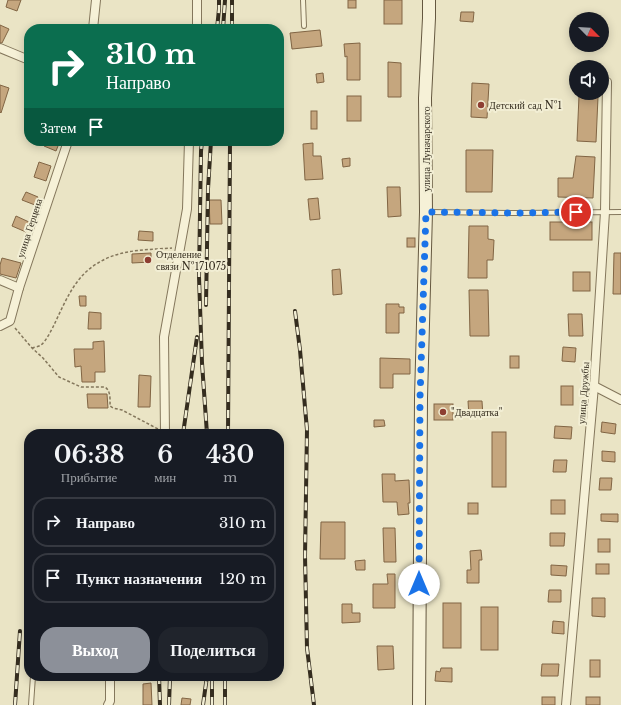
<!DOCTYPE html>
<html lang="ru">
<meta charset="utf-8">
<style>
body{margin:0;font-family:"Libre Baskerville",serif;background:#20242c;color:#f1f3f6;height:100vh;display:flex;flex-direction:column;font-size:15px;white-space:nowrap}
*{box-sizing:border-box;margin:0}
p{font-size:13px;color:#9ea1a6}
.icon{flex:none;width:22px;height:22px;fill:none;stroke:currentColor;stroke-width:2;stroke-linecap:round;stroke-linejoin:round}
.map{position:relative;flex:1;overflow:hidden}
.sheet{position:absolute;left:24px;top:429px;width:260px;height:252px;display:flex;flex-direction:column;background:#171b24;border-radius:16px;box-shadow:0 2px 10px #0003}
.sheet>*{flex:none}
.banner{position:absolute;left:24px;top:24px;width:260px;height:122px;border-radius:16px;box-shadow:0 2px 10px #0003;background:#0b6e4f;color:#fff;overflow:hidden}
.needle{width:26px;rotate:114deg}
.buttons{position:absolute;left:569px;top:12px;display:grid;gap:8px}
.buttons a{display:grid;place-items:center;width:40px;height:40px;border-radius:50%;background:#171b24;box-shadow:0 2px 10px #0003;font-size:20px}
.pin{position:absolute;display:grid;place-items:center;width:34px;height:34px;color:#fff;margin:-17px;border:2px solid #fff;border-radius:50%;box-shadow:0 1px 4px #0007}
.me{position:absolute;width:44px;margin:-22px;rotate:0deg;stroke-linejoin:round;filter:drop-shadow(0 0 3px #0008)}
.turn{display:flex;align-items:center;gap:14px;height:84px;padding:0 16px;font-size:18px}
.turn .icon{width:52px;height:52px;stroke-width:2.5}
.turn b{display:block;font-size:28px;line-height:34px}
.then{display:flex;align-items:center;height:38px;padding:0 16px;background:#0003;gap:8px;font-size:15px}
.eta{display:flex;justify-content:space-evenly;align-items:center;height:68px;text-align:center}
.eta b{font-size:24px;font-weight:600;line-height:28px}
.action{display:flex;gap:8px;margin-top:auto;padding:8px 16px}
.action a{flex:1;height:46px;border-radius:16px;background:#8c9099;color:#fff;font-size:16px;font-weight:600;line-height:46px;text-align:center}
.action a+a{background:#20242c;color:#f1f3f6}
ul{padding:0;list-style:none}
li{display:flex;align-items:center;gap:12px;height:50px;margin:0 8px 6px;padding:0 8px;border:2px solid #363941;border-radius:16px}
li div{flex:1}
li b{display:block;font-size:15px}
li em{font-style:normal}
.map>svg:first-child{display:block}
.building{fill:#c5a67e;stroke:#816544}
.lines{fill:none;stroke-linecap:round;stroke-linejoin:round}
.lane-casing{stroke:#84775c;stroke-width:6}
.street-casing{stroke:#84775c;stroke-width:10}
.secondary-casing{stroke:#655840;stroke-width:14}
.path{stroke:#84775c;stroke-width:1.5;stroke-dasharray:3 2;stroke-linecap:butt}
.lane{stroke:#f6f1d7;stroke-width:4}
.street{stroke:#f6f1d7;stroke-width:8}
.secondary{stroke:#f6f1d7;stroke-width:12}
.rail-casing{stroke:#352d1f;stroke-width:4}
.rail{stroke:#f2eed4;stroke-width:2.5;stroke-dasharray:8;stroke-linecap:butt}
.route{stroke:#1a73e8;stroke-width:7;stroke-dasharray:0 12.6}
.poi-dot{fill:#8e3e32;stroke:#f2eed4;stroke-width:1.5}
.labels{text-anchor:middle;stroke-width:4;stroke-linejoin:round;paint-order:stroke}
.poi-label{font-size:10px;fill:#352d1f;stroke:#f2eed4;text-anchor:start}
.street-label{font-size:10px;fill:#352d1f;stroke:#f2eed4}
</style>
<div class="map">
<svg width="621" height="705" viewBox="0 0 621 705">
<rect width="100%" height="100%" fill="#eae4c5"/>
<g class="building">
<polygon points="8,0 21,0 17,11 6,7"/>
<rect x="348" y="0" width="8" height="8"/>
<rect x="384" y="0" width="18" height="24"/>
<polygon points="461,12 474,12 473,22 460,21"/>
<polygon points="0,25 9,29 2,43 0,43"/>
<polygon points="320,30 322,46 292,49 290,33"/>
<polygon points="360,43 360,80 347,80 347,56 345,57 344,44"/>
<polygon points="388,62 401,63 401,97 388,97"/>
<polygon points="323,73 324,82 317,83 316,74"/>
<polygon points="472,83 489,84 487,118 471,117"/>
<polygon points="0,85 9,88 1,113 0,112"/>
<rect x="347" y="96" width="14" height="25"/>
<polygon points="579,96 598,97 596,142 577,141"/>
<rect x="311" y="111" width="6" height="18"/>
<polygon points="46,141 60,141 56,151 44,146"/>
<polygon points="313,143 313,156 321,156 323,179 305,180 303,144"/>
<polygon points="466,150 493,150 492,192 466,192"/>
<polygon points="576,156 595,157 593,198 558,197 558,178 573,178"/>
<polygon points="350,158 350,166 343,167 342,159"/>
<polygon points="39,162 51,166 46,181 34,177"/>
<polygon points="387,187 400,187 401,216 388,217"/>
<polygon points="26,192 38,197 35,205 22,200"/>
<polygon points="318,198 320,219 310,220 308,199"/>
<polygon points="209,200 221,200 222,224 210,224"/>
<polygon points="16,216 29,222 26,232 12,226"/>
<rect x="550" y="222" width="42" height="18"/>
<polygon points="469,226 488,226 488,239 494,240 493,260 487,260 487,278 468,278"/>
<polygon points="139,231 153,232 153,241 138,240"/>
<rect x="407" y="238" width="8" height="9"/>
<polygon points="151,253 151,262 132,263 132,254"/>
<polygon points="614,253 621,253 621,294 613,294"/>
<polygon points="2,258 21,263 16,278 0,274 0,265"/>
<polygon points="340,269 342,294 333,295 332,270"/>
<rect x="573" y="272" width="17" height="19"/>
<polygon points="469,290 488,290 489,336 470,336"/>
<polygon points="79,296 86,296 86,306 80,306"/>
<polygon points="386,304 399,304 399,307 404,307 404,313 399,313 399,333 386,333"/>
<polygon points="89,312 101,313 101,329 88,329"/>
<polygon points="568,314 582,314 583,336 569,336"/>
<polygon points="104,341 105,372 95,372 95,382 82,382 81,366 75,367 74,349 93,349 93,342"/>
<polygon points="563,347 576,348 575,362 562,361"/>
<rect x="510" y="356" width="9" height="12"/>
<polygon points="380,358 410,359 410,374 393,374 393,388 380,388"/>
<polygon points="139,375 151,376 150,407 138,407"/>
<rect x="561" y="386" width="12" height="19"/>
<polygon points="87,394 107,394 108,408 88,408"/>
<polygon points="468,401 482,401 483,417 469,417"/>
<rect x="434" y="404" width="19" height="16"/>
<polygon points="374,420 384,420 385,426 374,427"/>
<polygon points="602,422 616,424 615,434 601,432"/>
<polygon points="555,426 572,427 571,439 554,438"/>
<rect x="492" y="432" width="14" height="55"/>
<polygon points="602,451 615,452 615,462 602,461"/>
<polygon points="554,460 567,460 566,472 553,472"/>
<polygon points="382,474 395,474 395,481 409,480 410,503 408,503 409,514 398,515 397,502 383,502"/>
<polygon points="600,478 612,478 611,490 599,490"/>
<rect x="551" y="500" width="14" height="14"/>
<rect x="468" y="503" width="10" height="11"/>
<polygon points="601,514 618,514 618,522 601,521"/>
<polygon points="321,522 345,522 345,559 320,559"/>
<polygon points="383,528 395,528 396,562 384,562"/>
<polygon points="550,533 565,533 564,546 550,546"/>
<rect x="598" y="539" width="12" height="13"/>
<polygon points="481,550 482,560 479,560 479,583 467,583 467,570 471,570 470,551"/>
<polygon points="365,560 365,570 356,570 355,561"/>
<rect x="596" y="564" width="13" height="10"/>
<polygon points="551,565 567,566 566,576 551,575"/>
<polygon points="387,574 395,574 395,608 373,608 373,584 388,584"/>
<polygon points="549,590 561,590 561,602 548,602"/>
<polygon points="592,598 605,598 605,617 592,616"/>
<rect x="443" y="603" width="18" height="45"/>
<polygon points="342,604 352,604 352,613 360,613 360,622 342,623"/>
<rect x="481" y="607" width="17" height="43"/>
<polygon points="553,621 564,622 564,634 552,633"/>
<polygon points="377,646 393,646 394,669 378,670"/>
<rect x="590" y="660" width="10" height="17"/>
<polygon points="542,664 559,664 558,676 541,676"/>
<polygon points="441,668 452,668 452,682 435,681 436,671 440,672"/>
<polygon points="151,683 152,705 143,705 143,684"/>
<rect x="542" y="697" width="13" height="8"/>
<rect x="586" y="697" width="14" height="8"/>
<polygon points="182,698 191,699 190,705 181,705"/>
</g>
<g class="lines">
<g class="lane-casing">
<g id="lane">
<polyline points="303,0 304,26"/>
<polyline points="428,212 519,213 621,212"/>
<polyline points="31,705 33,676"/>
</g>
</g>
<g class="street-casing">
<g id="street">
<polyline points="197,0 197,29"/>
<polyline points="93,29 96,0"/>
<polyline points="0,48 29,60"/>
<polyline points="0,280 19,288"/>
<polyline points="0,326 10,321 19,288 68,141"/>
<polyline points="594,386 621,400"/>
<polyline points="165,434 164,337 187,209 189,141"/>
<polyline points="108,705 110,701 110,676"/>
<polyline points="566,705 594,386 605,212 607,82"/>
</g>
</g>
<g class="secondary-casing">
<polyline id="secondary" points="419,705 421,398 426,212 425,98 429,18 429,0"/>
</g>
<g class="path">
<path d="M15 328 32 348 43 358 59 377 81 387H105C111 391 110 400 110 406L113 408 122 410 158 429"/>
<path d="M32 348C34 347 38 347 41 345 46 341 51 331 54 325 65 302 75 276 98 263 120 249 147 250 172 248"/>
</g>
<use href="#lane" class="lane"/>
<use href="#street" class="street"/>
<use href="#secondary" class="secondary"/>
<g class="rail-casing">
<g id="rail">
<polyline points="217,29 219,9 219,0"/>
<polyline points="223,29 225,0"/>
<polyline points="232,29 232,0"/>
<polyline points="202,141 201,151 199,277 202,363 207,434"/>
<polyline points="206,305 208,189 211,141"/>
<polyline points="295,311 300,350 307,430 305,556 307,648 314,705"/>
<polyline points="183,434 197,337"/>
<polyline points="228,434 230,141"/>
<polyline points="159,676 160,705"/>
<polyline points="15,705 20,631"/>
<polyline points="169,705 170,676"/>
<polyline points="203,705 207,676"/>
<polyline points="212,705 212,676"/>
<polyline points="225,705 225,676"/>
</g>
</g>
<use href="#rail" class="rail"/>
</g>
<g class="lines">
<polyline class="route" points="419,584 420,398 426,212 519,213 576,212"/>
</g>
<g class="poi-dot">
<circle cx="481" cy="105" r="4"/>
<circle cx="148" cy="260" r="4"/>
<circle cx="443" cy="412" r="4"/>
</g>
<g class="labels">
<g class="poi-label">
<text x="489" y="109">Детский сад №1</text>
<text x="156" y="258">Отделение<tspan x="156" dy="12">связи №171075</tspan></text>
<text x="451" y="416">"Двадцатка"</text>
</g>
<g class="street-label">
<text transform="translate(426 149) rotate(-90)" y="4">улица Луначарского</text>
<text transform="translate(29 228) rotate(-72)" y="4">улица Герцена</text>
<text transform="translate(583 393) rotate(-86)" y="4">улица Дружбы</text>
</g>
</g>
</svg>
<div class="buttons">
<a><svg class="needle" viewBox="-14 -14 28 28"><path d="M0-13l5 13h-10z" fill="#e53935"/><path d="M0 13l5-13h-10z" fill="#9ea1a6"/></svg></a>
<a><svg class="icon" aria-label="sound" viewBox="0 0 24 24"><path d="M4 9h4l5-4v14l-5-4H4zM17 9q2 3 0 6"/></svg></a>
</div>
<div class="pin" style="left:576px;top:212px;background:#d93025"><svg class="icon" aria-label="arrive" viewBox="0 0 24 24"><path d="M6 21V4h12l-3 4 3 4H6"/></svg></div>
<svg class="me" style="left:419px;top:584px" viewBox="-20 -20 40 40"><circle r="19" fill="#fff"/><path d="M0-13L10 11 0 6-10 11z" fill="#1a73e8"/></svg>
<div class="banner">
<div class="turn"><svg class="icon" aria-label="right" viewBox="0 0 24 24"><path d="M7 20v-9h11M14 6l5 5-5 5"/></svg><div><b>310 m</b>Направо</div></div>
<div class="then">Затем<svg class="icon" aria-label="arrive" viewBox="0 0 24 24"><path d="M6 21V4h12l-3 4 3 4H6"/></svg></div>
</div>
<section class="sheet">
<div class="eta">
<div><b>06:38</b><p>Прибытие</p></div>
<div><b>6</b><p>мин</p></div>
<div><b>430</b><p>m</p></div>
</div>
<ul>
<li><svg class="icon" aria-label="right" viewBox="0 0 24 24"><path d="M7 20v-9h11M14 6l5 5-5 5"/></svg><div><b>Направо</b></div><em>310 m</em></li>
<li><svg class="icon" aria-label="arrive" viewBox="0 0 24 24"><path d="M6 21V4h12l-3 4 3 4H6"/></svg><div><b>Пункт назначения</b></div><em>120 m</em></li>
</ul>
<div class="action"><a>Выход</a><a>Поделиться</a></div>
</section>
</div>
